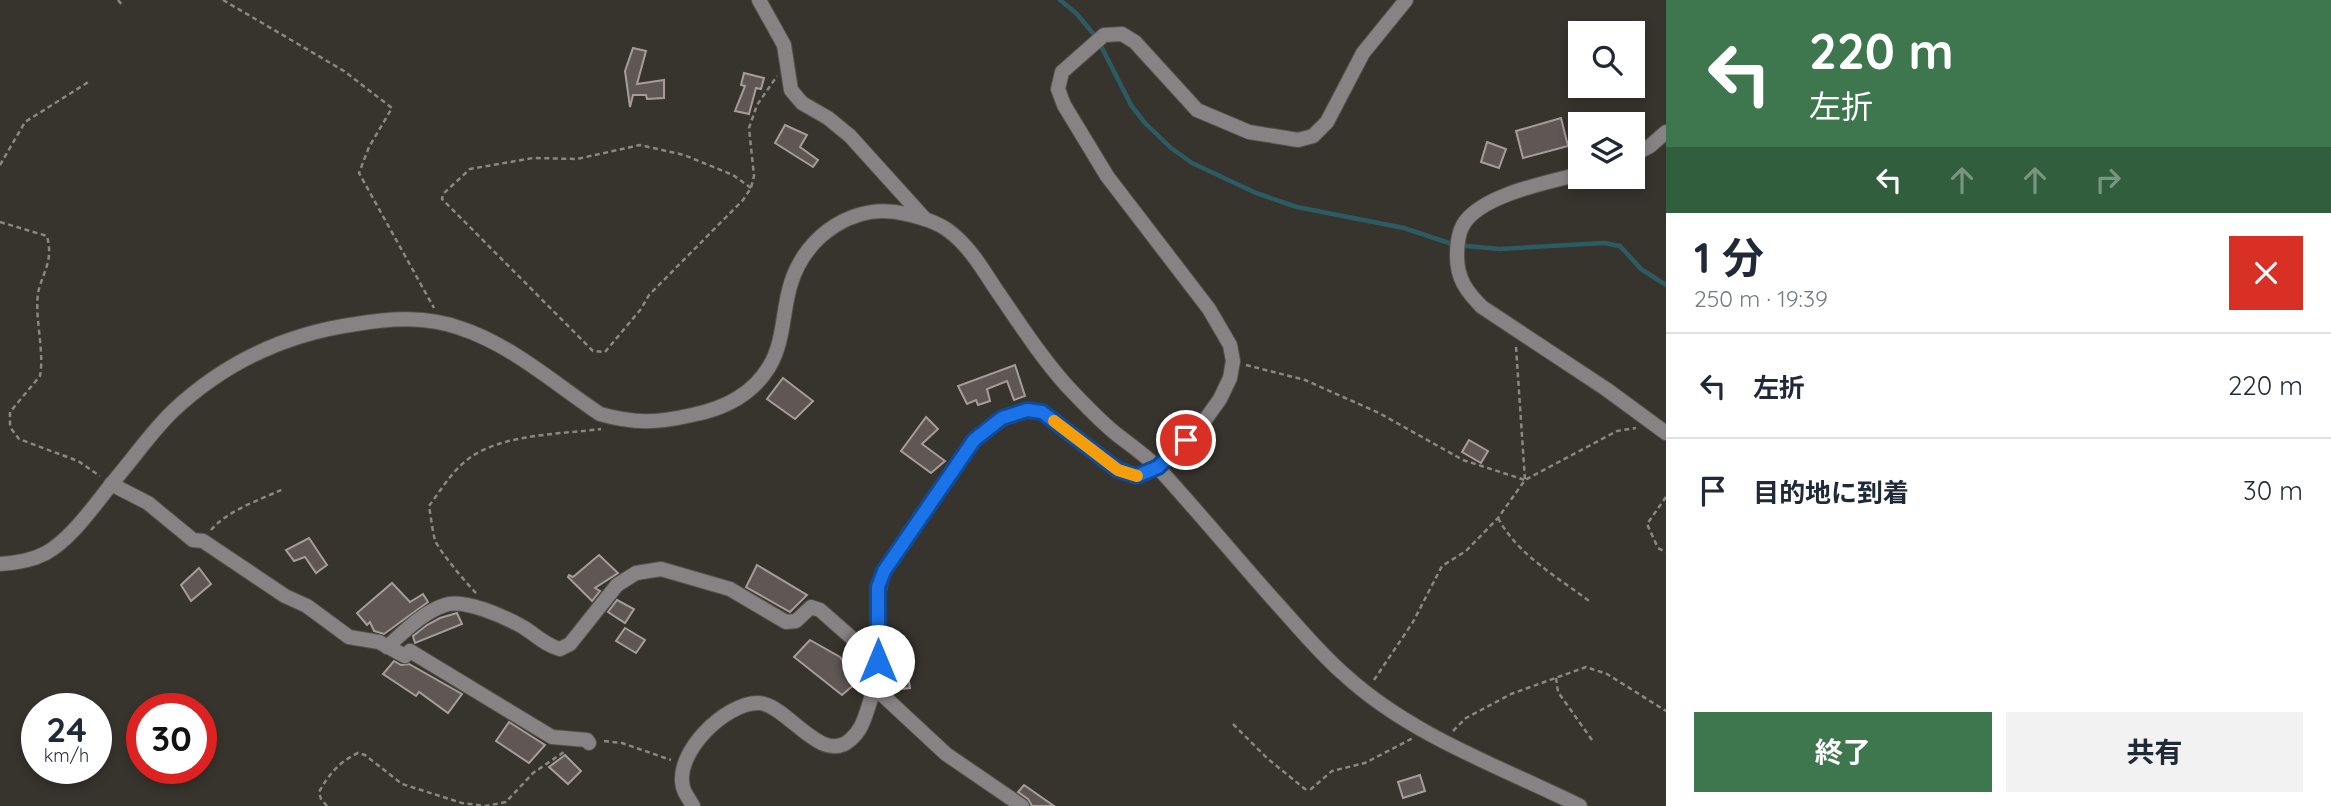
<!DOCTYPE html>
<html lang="ja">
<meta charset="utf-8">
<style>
body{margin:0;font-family:Quicksand,"Noto Sans JP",sans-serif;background:#f2f2f3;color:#1f2937;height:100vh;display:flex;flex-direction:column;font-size:26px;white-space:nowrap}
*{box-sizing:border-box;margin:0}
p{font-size:23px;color:#747a83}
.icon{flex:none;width:38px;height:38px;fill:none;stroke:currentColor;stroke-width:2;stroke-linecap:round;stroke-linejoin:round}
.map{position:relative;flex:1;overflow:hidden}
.details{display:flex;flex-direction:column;background:#fff;width:665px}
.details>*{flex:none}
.top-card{background:#3e764d;color:#fff;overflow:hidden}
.controls{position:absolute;left:1568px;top:21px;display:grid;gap:14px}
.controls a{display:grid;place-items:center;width:77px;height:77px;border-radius:0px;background:#fff;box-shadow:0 4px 10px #0003;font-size:35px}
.speed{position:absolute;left:21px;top:693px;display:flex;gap:14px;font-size:35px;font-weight:700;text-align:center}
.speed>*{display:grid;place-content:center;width:91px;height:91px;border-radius:50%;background:#fff;box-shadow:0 4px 10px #0003;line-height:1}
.speed small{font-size:18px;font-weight:400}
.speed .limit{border:10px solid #d22;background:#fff;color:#111}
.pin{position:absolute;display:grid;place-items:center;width:60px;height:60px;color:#fff;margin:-30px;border:4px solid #fff;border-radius:50%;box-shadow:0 2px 7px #0007}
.me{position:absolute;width:77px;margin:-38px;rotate:0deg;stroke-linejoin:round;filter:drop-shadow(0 0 5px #0008)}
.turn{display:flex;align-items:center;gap:24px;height:147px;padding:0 28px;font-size:32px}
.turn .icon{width:91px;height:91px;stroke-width:2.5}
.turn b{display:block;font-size:49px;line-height:60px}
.lanes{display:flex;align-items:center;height:66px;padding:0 28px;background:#0003;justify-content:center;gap:35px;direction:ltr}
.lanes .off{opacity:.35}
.round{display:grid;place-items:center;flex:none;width:74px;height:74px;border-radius:0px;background:#f2f2f3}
.summary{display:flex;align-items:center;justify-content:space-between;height:119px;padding:0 28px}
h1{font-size:42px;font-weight:700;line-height:52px}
.action{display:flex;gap:14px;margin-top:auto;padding:14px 28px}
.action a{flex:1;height:80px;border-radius:0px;background:#3e764d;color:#fff;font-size:28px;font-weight:700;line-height:80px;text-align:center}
.action a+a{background:#f2f2f3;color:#1f2937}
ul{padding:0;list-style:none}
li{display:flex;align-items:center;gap:21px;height:105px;padding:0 28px;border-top:2px solid #e0e1e3}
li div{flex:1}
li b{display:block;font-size:26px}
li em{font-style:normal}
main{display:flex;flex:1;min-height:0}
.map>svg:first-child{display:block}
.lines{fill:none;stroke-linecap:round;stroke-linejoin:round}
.stream{stroke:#2c5b63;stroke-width:4.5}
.building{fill:#5f5754;stroke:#a69d9a;stroke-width:2}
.minor-casing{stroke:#55514c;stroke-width:16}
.tertiary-casing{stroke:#55514c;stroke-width:16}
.path{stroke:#8a8682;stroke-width:2.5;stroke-dasharray:5 3.5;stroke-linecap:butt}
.minor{stroke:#878385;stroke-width:14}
.tertiary{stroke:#878385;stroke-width:14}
.route-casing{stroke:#114b97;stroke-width:18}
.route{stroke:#1a73e8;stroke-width:12}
.slow{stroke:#f59e0b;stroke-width:12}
</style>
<main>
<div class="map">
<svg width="1666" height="806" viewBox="0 0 1666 806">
<rect width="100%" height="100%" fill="#37332d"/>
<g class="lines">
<g class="stream">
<polyline points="1060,0 1076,13 1096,37"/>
<polyline points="1100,44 1131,105 1145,123 1171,148 1192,163 1256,193 1297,207 1404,228 1455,245 1500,249 1604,243 1620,246 1641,269 1666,285"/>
</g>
</g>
<g class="building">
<polygon points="633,48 646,51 637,84 664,80 664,98 647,99 646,95 633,95 630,107 625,71"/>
<polygon points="744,73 764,78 761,89 756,88 749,114 735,111 745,86 741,85"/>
<polygon points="1561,118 1568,146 1523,158 1516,131"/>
<polygon points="785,125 807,135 800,147 818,160 813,167 775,143"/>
<polygon points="1487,142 1506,149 1499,168 1481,162"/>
<polygon points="1015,365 1025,396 1014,400 1007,381 987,389 990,401 978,405 976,400 967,404 958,386"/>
<polygon points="783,378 813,401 795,419 767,399"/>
<polygon points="926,417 938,429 922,444 945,461 931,473 901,451"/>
<polygon points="1469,440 1488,451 1481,463 1462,452"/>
<polygon points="309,538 327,565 316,573 305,557 294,561 286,550"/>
<polygon points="599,555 618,573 595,588 600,591 592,601 568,577 569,575 573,577"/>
<polygon points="757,565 807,595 790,612 746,587"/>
<polygon points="199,568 211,584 191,601 181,585"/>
<polygon points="392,583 410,602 423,594 428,602 384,634 374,631 370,622 367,625 357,613"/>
<polygon points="617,600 634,609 625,623 608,612"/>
<polygon points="457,613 462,624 415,643 413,636 427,625 440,618"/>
<polygon points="625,628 645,640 636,653 616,641"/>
<polygon points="810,640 840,657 857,682 842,695 794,657"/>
<polygon points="904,648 910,688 891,690 889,650"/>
<polygon points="394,661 401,665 409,664 462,694 448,713 419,692 416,696 383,674"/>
<polygon points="509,722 545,745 529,763 496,741"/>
<polygon points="565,755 581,771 568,784 549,767"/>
<polygon points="1420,775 1425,791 1403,798 1398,782"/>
<polygon points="1024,785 1054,806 1032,806 1028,799 1018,792"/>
</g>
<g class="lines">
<g class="minor-casing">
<g id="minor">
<polyline points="759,0 784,45 791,90 802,103 828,118 850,136 925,219"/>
<polyline points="111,484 148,503 193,540 203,541 285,596 307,606 349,637 379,642 405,656 410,651 552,737 587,740 589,743"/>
<path d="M387 647C404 632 423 612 445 605 464 598 505 617 523 627 536 635 545 645 560 649L570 644 617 585 636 573 661 569 730 589 786 622 796 621 811 607 820 610 878 661"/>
<polyline points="875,688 946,754 1022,806"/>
<path d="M693 806C690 800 684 793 683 787 674 753 725 703 758 703 786 703 821 766 850 740 861 731 864 720 868 708 874 691 878 673 879 655 880 627 874 598 884 571L974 440 1002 418 1027 410 1042 412 1118 470 1137 476 1158 467 1200 427 1220 399 1230 378 1233 361 1230 345 1209 309 1107 176 1064 105 1058 89 1062 72 1104 35 1122 34 1135 42 1197 110 1249 132 1298 140 1313 136 1327 122 1363 53 1406 0"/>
</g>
</g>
<g class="tertiary-casing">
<g id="tertiary">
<polyline points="1633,155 1650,146 1666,132"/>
<path d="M1580 174C1549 182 1480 195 1463 225 1458 234 1457 245 1457 256 1457 279 1467 292 1482 307L1606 389 1666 433"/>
<path d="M0 564C16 563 31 561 46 553 73 538 98 500 118 476 136 455 153 430 173 411 225 362 285 334 356 324 391 318 426 316 460 328 512 345 555 384 600 414 635 424 657 423 692 415 723 409 752 395 769 367 785 340 782 311 791 283 806 235 855 201 906 214 920 217 937 222 949 231 969 246 982 268 995 288 1018 321 1040 356 1067 386 1082 402 1098 419 1115 433 1130 445 1148 457 1161 471 1199 513 1235 556 1272 598 1296 624 1319 653 1346 676 1412 736 1501 767 1580 806"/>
</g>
</g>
<g class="path">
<polyline points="118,0 122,5"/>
<polyline points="223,0 344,71 392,108 369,147 359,173 434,308"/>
<polyline points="0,165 25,122 90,81"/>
<polyline points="751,188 733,175 684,155 640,145 577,159 533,158 470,169 443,194 442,199 593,351 605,352 641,309 649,295 743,200 751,188 754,176 749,128 757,105 777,76"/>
<path d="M0 222 47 236C53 260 45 268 39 289 33 313 45 350 40 376L10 412V427L19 439 78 461 100 476"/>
<polyline points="1516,347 1525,480"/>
<polyline points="1246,365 1305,380 1379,413 1463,460 1525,480"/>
<polyline points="1666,497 1647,524 1658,548 1666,552"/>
<path d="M1498 518C1518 555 1556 576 1589 601"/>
<path d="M211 530C228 510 260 500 283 489"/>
<path d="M476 593C467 584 439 551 435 540 432 529 431 517 429 506 441 490 453 469 471 457 504 434 562 434 601 429"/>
<polyline points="1556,678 1558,692 1592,740"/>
<polyline points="1374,680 1413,622 1442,566 1466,551 1498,518 1525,480 1617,431 1636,428"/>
<polyline points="1233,724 1268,759 1305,789 1311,789 1332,771 1365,763 1413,738"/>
<polyline points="1453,731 1466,718 1511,694 1586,667 1607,674 1666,711"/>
<polyline points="604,741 622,743 671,760"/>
<path d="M327 806 321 799 319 792C329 774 339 762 358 753L365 755 402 784 462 803 486 806 506 802 533 773 564 752"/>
</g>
<use href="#minor" class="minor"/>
<use href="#tertiary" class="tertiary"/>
</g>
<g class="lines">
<g class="route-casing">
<polyline id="route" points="878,661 878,587 884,571 974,440 1002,418 1027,410 1042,412 1118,470 1137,476 1158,467 1186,440"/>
</g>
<use href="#route" class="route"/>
<polyline class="slow" points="1054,421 1118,470 1137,476"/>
</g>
</svg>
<div class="controls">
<a><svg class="icon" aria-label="search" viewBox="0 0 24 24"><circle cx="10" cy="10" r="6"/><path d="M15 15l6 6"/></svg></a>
<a><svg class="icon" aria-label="layers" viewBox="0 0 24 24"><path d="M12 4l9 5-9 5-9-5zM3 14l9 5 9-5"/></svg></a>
</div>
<div class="speed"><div>24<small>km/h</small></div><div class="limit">30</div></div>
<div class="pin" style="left:1186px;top:440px;background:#d93025"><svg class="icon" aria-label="arrive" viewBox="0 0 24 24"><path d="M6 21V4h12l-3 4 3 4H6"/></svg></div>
<svg class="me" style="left:878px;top:661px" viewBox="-20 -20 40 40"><circle r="19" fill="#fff"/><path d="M0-13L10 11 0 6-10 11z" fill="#1a73e8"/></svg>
</div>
<section class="details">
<div class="top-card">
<div class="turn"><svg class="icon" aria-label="left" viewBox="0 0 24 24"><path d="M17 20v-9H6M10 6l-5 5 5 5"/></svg><div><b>220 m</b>左折</div></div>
<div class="lanes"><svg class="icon" aria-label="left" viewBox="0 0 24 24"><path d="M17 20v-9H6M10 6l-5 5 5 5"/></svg><svg class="icon off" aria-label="ahead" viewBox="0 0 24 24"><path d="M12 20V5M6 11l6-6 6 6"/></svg><svg class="icon off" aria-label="ahead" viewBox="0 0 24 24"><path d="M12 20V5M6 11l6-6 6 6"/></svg><svg class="icon off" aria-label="right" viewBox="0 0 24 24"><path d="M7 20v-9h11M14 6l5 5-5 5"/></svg></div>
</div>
<div class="summary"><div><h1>1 分</h1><p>250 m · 19:39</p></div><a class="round" style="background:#d93025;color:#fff"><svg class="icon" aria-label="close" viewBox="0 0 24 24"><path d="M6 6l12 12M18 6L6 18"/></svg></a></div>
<ul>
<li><svg class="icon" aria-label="left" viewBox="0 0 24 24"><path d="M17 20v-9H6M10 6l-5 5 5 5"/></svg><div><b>左折</b></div><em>220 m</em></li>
<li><svg class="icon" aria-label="arrive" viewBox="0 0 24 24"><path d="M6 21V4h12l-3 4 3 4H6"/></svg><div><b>目的地に到着</b></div><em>30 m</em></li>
</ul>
<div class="action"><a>終了</a><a>共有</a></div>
</section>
</main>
